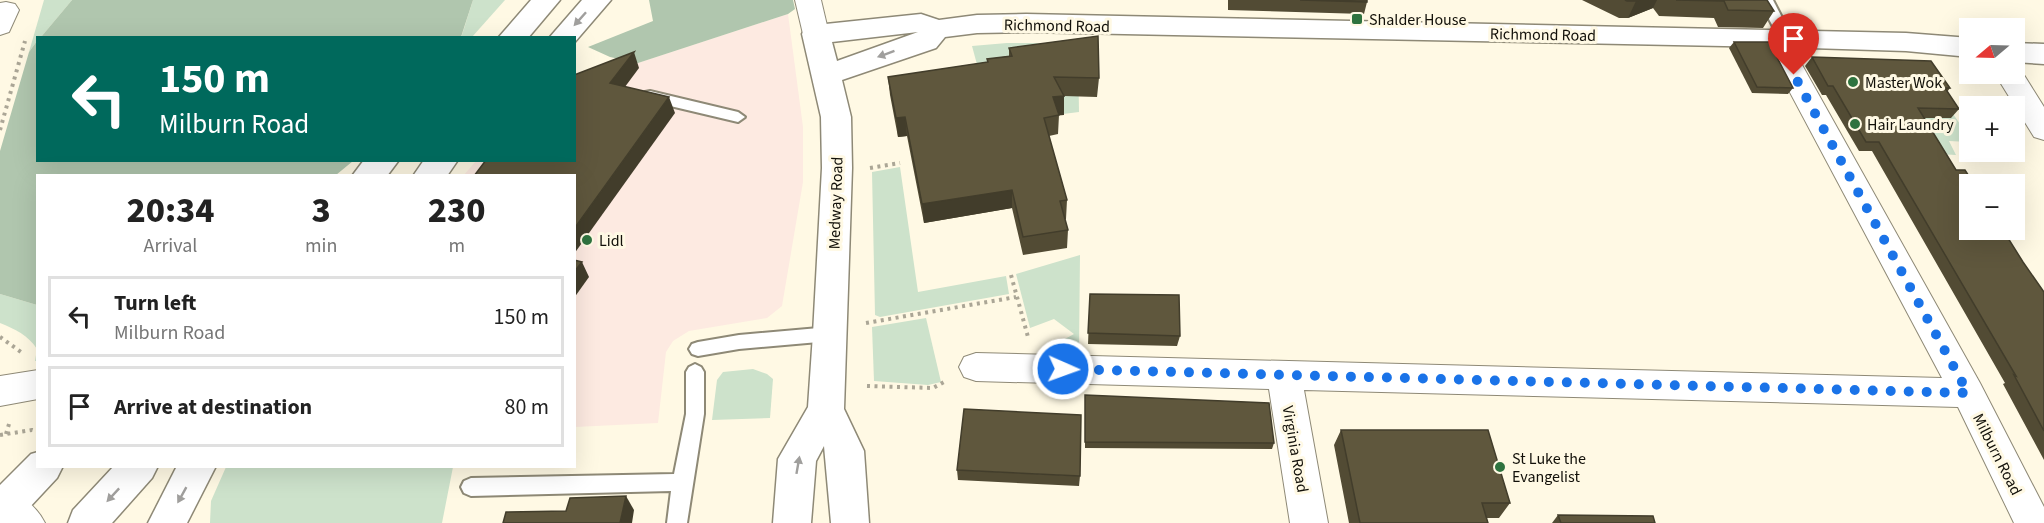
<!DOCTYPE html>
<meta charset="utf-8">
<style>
body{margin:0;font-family:"Source Sans 3",sans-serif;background:#f2f2f2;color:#222;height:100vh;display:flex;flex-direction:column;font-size:22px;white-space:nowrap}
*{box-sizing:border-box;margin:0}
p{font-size:20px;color:#767676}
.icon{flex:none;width:33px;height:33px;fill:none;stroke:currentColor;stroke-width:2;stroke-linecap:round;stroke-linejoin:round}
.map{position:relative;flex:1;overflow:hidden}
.sheet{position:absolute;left:36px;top:174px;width:540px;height:294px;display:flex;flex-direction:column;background:#fff;border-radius:0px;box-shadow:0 6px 24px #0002}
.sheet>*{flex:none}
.hud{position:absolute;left:36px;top:36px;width:540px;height:126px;border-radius:0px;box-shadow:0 6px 24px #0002;background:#00695c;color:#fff;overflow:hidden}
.needle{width:39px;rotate:251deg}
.controls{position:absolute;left:1959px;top:18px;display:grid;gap:12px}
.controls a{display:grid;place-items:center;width:66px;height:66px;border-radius:0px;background:#fff;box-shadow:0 6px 24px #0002;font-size:30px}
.pin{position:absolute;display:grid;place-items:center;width:51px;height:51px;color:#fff;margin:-62px -26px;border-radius:50% 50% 50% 0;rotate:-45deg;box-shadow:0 0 6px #0007}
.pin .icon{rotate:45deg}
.me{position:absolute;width:66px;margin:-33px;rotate:92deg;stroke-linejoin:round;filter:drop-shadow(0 0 4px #0008)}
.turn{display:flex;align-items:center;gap:21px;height:126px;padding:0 24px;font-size:27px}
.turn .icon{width:78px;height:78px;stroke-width:2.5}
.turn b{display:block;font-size:42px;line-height:51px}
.eta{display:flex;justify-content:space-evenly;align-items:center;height:102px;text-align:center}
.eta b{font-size:36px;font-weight:800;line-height:42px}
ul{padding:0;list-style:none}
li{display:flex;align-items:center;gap:18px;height:81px;margin:0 12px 9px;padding:0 12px;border:3px solid #e0e0e0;border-radius:0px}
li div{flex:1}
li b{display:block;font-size:22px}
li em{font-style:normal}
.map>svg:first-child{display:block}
.commercial{fill:#fdeae1}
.green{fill:#cde2cb}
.forest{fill:#b0c6ae}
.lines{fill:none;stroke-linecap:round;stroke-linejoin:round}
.lane-casing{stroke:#8e8976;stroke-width:4}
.street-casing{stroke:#8e8976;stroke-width:2}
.secondary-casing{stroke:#8e8976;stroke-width:3}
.primary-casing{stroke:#8e8976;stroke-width:3}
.path{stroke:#aba696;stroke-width:4;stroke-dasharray:3 4.5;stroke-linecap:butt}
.lane{fill:#fff;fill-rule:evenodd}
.street{fill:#fff;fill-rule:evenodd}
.secondary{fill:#fff;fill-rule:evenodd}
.primary{fill:#fff;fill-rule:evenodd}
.wall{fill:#524b34}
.shaded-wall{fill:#423d2b}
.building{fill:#5f573d;stroke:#423d2b;stroke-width:1.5}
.oneway{fill:#a09f9d}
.route{stroke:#1a73e8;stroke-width:10;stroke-dasharray:0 18}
.poi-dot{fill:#2f733f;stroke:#fff9e4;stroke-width:2}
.labels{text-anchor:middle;stroke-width:6;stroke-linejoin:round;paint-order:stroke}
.poi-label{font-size:16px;fill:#121009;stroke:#fff9e4;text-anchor:start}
.street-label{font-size:16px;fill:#121009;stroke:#fff9e4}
</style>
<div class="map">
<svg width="2044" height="523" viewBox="0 0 2044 523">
<rect width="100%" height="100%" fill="#fff9e4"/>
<polygon class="commercial" points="788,14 803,127 803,182 782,306 767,318 689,331 673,341 666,352 658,423 575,427 574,176 463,176 476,161 574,160 575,89 638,63"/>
<g class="green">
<polygon points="44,0 72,0 41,37 38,38 37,41 29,52"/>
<polygon points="473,0 505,0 472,37 461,38"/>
<polygon points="1007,43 1056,43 1078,51 1079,112 1063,114 982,83 972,46"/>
<polygon points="1942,98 1969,137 1969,142 1949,141 1956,155 1884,151 1915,118 1950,118"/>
<polygon points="900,167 918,292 1006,276 1009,294 880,317 875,315 872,172"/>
<polygon points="1080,255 1079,350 1052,346 1074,334 1054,319 1030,328 1016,274"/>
<path d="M0 294 37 305V361H35L37 349C28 335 15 329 0 323Z"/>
<polygon points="926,318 941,382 928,385 874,381 872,327"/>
<polygon points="753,369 767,374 773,379 770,418 712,420 717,380 723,372"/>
<polygon points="226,467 226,466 453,467 442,523 210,523 211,501"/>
</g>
<g class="forest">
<polygon points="72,0 473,0 461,37 41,37"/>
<polygon points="649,0 793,0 795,9 788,14 638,63 610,57 588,47 653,21"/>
<polygon points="37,41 38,160 353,161 336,175 38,176 37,305 0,294 0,151 29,52"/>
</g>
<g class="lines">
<g class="lane-casing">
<g id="lane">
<polygon points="1759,0 1773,0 1793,39 1791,42 1781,42"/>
<polygon points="650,91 738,112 745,117 738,122 645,100 643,96 645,92"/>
<polygon points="830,327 836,329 839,334 836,339 830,341 739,349 698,356 692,354 689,349 692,344 698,342 739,335"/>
<polygon points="695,364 701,367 704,372 704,414 687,523 667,523 671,491 471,496 464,493 461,487 464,481 471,478 674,474 686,414 686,372 689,367"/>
</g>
</g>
<g class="street-casing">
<g id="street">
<polygon points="795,0 821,0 829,34 825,40 816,43 807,40 803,34"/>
<polygon points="6,2 15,4 19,10 9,32 0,35 0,3"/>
<polygon points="1774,29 1783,32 1787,38 1980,383 2044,507 2044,523 2014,523 1958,407 1304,390 1328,523 1290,523 1269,389 976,381 964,377 959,367 964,357 976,353 1942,378 1761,38 1765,32"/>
<polygon points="2014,66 2019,67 2044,107 2044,140 2034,137 1995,74 2014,74"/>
<polygon points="38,370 38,399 0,406 0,376"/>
<path d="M0 486C19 493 36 505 45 523H0Z"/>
</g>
</g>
<g class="secondary-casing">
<g id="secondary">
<path d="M921 14 939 20 977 15 1026 14 1906 33 1970 38V57L1906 51 1774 47 1026 32 977 33 945 37 936 48 842 80 851 117 852 168 844 409 864 451 869 523H831L824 446 816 461 811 523H773L778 459 808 407 813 334 822 168 821 117 802 34 806 27 816 25ZM918 32 837 61 832 42Z"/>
<polygon points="2014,43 2044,44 2044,64 2014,62"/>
</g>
</g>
<g class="primary-casing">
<g id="primary">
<polygon points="531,0 560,0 528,38 498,38"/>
<polygon points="582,0 611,0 574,43 574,38 549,38"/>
<polygon points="364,160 399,160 387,176 352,176"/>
<polygon points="424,160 458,160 447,176 413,176"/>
<polygon points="38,452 38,466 63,466 57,478 15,523 0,523 0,485 31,454"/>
<polygon points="114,466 158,466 152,478 112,523 68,523 73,510"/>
<polygon points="177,466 216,466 187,523 148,523"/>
</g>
</g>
<g class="path">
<polyline points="0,130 25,41"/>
<polyline points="870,168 900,163"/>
<polyline points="1011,275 1028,337"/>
<polyline points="866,323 1016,297"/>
<polyline points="0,337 21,352"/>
<polyline points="867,386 933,388 946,381"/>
<polyline points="6,434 9,424"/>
<polyline points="0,435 32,430 38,432"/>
</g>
<use href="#lane" class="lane"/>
<use href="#street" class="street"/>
<use href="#secondary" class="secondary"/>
<use href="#primary" class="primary"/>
</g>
<g class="wall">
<polygon points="1228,0 1367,0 1367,2 1364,14 1228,10"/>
<polygon points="1582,0 1767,0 1774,11 1763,28 1718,27 1714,18 1659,16 1653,8 1628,18 1619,18"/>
<polygon points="1734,42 1793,88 1788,94 1752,93 1729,48"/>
<polygon points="1009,48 1099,78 1097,97 1064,96 1064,115 1059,115 1058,134 1049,136 1067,200 1066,219 1065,219 1068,230 1067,248 1023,255 1012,208 924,223 907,136 898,137 890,95 888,77 987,62 987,59 1009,56"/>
<polygon points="1812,57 1950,88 1947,92 1959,109 1951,118 1924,118 1956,170 2044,292 2044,460 2003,384 2005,383 1872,151 1859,151 1826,95 1822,95 1805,66"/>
<polygon points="1090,294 1180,336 1177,346 1088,344"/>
<polygon points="1085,401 1274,443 1272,449 1085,448"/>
<polygon points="1341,430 1510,503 1499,518 1486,518 1488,523 1349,523 1334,445"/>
<polygon points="957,470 1080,476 1079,486 958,480"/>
<polygon points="1558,515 1655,523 1552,523"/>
</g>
<g class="shaded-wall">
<polygon points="1640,0 1657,0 1653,8 1628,18 1636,1"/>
<polygon points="634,52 639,68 616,99 610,83"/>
<polygon points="1064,96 1064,115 1053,116 1053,97"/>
<polygon points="669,97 675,113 574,254 574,229"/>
<polygon points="905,117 907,136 898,137 896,118"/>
<polygon points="1012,190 1012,208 924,223 922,204"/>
<polygon points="582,262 589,277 574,298 574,272"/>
<polygon points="626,496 634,510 632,523 620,523"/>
</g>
<g class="building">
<polygon points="1300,0 1367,0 1367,2"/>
<polygon points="1625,0 1640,0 1636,1 1627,1"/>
<polygon points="1676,0 1767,0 1774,11 1728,10 1724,1"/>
<polygon points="1098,36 1099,78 1054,77 1064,96 1053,97 1059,115 1044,118 1067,200 1060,201 1068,230 1023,237 1012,190 922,204 905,117 896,118 888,77 988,62 987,59 1012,56 1009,48"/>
<polygon points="1734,42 1769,42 1793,88 1757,87"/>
<polygon points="634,52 610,83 669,97 574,229 574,176 474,176 486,160 574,160 574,75"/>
<polygon points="1812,57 1931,61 1950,88 1945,88 1959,109 1918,108 1956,170 1965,170 1974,184 1970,184 1970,230 2003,230 2023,262 2044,292 2044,431 2014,375 2016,376 1879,142 1866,142 1833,86 1828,86"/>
<polygon points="574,260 582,262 574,272"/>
<polygon points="1090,294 1179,295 1180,336 1088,333"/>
<polygon points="1085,395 1269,403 1274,443 1085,442"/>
<polygon points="964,409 1081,415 1080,476 957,470"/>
<polygon points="1341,430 1488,430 1510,503 1482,503 1488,523 1360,523"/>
<polygon points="626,496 620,523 503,523 506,512 566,511 570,498"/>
<polygon points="1558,515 1653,516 1655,523 1561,523"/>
</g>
<defs><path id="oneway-solid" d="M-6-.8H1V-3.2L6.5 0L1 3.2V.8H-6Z" transform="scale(1.5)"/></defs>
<g class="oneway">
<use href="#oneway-solid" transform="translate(580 19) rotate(132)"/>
<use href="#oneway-solid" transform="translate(886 54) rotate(160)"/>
<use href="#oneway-solid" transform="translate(798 465) rotate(-80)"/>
<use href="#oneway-solid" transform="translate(113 495) rotate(133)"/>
<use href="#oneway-solid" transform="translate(182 495) rotate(119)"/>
</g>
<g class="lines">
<polyline class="route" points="1063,369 1968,393 1794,75"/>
</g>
<g class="poi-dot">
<rect x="1351" y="13" width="12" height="12" rx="3"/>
<circle cx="1853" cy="82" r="6"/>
<circle cx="1855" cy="124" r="6"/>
<circle cx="587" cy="240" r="6"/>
<circle cx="1500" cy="467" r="6"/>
</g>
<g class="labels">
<g class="poi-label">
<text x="1369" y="25">Shalder House</text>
<text x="1865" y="88">Master Wok</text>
<text x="1867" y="130">Hair Laundry</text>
<text x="599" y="246">Lidl</text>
<text x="1512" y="464">St Luke the<tspan x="1512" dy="18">Evangelist</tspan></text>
</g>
<g class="street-label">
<text transform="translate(1057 25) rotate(1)" y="6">Richmond Road</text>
<text transform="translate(1543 34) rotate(1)" y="6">Richmond Road</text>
<text transform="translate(835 203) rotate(-88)" y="6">Medway Road</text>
<text transform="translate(1296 449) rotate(80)" y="6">Virginia Road</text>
<text transform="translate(1998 454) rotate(63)" y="6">Milburn Road</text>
</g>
</g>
</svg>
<div class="controls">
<a><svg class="needle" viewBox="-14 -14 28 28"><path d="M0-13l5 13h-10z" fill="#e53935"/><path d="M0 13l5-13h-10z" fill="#767676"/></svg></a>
<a>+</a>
<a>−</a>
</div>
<div class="pin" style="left:1794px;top:75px;background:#d93025"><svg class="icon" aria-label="arrive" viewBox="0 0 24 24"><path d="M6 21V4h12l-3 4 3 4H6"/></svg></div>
<svg class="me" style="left:1063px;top:369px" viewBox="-20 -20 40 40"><circle r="17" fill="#1a73e8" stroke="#fff" stroke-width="3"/><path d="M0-11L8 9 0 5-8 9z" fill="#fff"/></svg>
<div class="hud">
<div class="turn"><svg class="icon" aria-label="left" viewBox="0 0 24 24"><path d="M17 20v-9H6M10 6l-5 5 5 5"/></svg><div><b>150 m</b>Milburn Road</div></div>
</div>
<section class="sheet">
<div class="eta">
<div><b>20:34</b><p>Arrival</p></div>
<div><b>3</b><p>min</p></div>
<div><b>230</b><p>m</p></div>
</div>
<ul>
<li><svg class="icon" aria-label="left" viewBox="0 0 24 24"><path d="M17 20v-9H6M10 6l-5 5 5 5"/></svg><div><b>Turn left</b><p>Milburn Road</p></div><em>150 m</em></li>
<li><svg class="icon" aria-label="arrive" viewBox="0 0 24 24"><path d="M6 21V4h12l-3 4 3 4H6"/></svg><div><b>Arrive at destination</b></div><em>80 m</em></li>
</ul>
</section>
</div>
